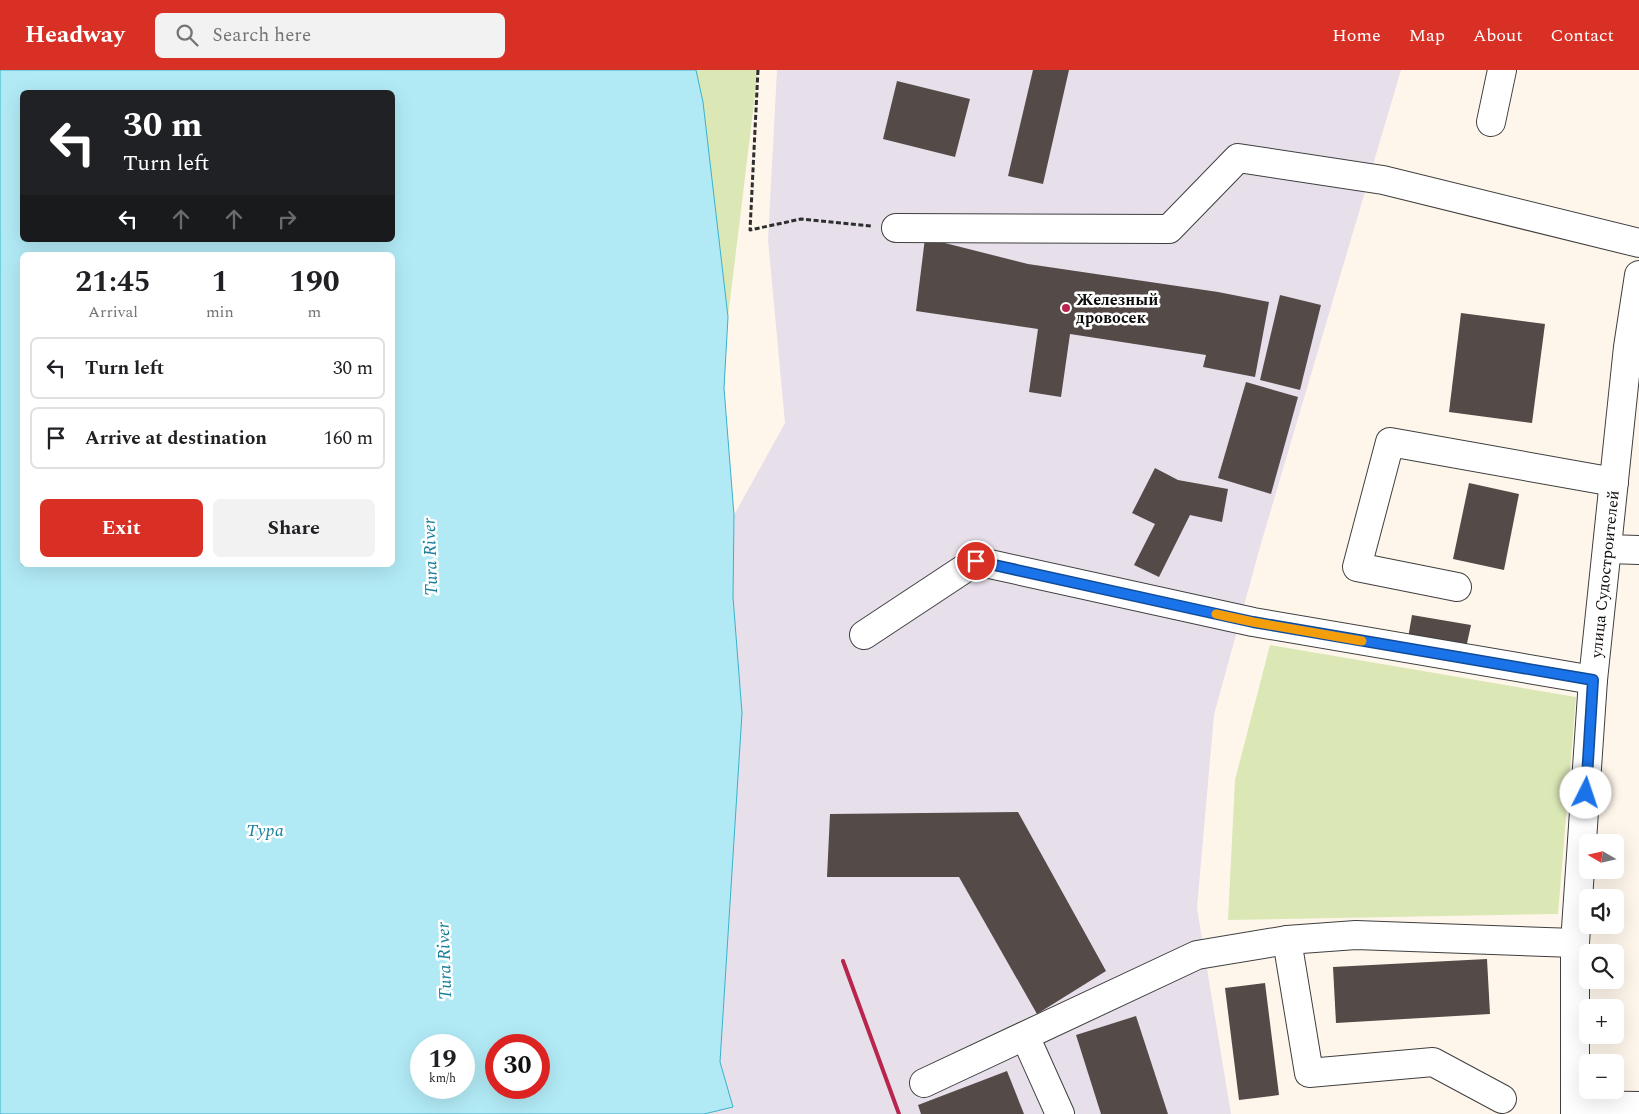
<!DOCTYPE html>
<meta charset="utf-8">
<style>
body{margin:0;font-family:Spectral,serif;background:#f2f2f2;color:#202124;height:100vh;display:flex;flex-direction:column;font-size:19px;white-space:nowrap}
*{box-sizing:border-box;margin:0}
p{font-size:16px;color:#757577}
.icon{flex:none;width:28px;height:28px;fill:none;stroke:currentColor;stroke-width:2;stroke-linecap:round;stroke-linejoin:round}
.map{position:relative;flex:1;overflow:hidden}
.drawer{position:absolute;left:20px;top:182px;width:375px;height:315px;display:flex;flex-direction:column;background:#fff;border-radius:8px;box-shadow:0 5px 20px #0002}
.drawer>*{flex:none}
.guide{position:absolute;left:20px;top:20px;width:375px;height:152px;border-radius:8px;box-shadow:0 5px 20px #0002;background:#202124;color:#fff;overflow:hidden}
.needle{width:32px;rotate:279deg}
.fabs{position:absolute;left:1579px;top:764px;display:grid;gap:10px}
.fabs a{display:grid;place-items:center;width:45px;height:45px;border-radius:8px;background:#fff;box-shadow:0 5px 20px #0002;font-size:25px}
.speed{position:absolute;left:410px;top:964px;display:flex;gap:10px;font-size:25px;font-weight:700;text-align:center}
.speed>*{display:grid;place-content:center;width:65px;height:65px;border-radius:50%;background:#fff;box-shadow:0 5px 20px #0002;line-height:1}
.speed small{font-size:12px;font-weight:400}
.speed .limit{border:8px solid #d22;background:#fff;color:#111}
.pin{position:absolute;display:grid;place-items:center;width:42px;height:42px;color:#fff;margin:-21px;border:2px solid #fff;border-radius:50%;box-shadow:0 1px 5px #0007}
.me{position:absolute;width:55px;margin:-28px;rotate:4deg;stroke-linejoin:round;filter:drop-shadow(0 0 4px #0008)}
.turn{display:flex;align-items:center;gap:18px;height:105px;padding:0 20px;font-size:22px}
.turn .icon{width:65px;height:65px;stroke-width:2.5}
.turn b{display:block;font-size:35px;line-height:42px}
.lanes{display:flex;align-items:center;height:48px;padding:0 20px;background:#0003;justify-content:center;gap:25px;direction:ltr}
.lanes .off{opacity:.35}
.eta{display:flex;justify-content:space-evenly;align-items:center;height:85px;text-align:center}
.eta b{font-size:30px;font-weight:700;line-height:35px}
.cta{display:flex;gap:10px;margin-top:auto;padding:10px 20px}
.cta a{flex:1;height:58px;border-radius:8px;background:#d93025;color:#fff;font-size:20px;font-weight:700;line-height:58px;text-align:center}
.cta a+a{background:#f2f2f2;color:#202124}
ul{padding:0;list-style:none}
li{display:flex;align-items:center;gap:15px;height:62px;margin:0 10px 8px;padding:0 10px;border:2px solid #e0e0e0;border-radius:8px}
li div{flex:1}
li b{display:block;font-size:19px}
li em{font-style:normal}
header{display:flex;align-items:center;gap:30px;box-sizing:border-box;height:70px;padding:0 25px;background:#d93025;color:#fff}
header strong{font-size:24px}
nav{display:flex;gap:28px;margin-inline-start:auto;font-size:18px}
.search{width:350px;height:45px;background:#f2f2f2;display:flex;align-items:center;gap:12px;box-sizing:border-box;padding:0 18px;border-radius:8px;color:#757577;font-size:19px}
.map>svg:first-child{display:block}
.industrial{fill:#e7e0eb}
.green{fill:#dbe8b6}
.water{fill:#b1eaf5;stroke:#39b1cb;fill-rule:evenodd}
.building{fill:#544a48}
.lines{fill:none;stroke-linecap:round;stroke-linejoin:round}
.minor-casing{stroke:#3f3f3f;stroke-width:30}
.path{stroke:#2e2e2e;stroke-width:3;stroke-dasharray:5 2.5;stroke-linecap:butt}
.minor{stroke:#fff;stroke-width:28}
.rail{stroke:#b9264d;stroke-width:4}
.route-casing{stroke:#114b97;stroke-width:12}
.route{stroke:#1a73e8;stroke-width:9}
.slow{stroke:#f59e0b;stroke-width:9}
.poi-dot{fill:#b9264d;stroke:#fff;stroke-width:2}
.labels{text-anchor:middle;stroke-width:5;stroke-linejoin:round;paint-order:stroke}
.poi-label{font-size:16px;font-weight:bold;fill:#0c0c0c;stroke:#fff;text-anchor:start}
.street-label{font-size:16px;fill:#0c0c0c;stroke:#fff}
.water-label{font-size:18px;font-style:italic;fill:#177f9b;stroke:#fff}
</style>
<header>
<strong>Headway</strong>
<div class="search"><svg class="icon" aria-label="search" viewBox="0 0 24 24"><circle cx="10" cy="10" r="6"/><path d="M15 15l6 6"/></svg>Search here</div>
<nav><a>Home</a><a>Map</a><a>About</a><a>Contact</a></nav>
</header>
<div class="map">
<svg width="1639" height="1044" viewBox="0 0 1639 1044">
<rect width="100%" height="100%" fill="#fff6eb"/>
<polygon class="industrial" points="777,0 1401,0 1260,477 1214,645 1197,838 1231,1044 704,1044 732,1036 720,992 742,643 733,527 734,445 785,353 768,170"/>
<g class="green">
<polygon points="696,0 758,0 728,247 703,32"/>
<polygon points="1270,575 1576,627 1558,844 1228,850 1235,710"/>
</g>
<path class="water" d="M0 0H696L703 32 728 247 724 318 734 445 733 527 742 643 720 992 733 1037 704 1044H0ZM22 22H392V170H22ZM22 185H392V495H22ZM421 975H464V1018H421ZM496 975H539V1018H496Z"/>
<g class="building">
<polygon points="1033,0 1069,0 1043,114 1008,106"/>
<polygon points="897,11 970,29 955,87 883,69"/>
<polygon points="925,168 1028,194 1218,222 1269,232 1255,307 1203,297 1206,285 1070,264 1061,327 1029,322 1038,259 916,241"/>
<polygon points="1280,225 1321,235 1300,320 1260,310"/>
<polygon points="1461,243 1545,254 1532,353 1449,342"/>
<polygon points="1246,312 1298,327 1271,424 1218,408"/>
<polygon points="1155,398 1178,410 1228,419 1222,452 1190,445 1159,507 1134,495 1155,454 1132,443"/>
<polygon points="1469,413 1519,424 1504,500 1453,489"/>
<polygon points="1412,545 1471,555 1466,578 1408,568"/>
<polygon points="1018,742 1106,901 1037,944 959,807 827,807 830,744"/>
<polygon points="1487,889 1490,944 1336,953 1333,897"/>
<polygon points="1265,913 1279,1025 1239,1030 1225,918"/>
<polygon points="1136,946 1168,1044 1101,1044 1076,965"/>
<polygon points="1007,1001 1024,1044 921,1044 918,1035"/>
</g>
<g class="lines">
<g class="minor-casing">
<g id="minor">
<polyline points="1491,52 1502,0"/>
<polyline points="896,158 1169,159 1238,88 1383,110 1639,173"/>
<polyline points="1607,479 1639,480"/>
<polyline points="1457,517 1357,497 1390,372 1614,412"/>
<polyline points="864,565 976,491 1253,552 1593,610"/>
<polyline points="1287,870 1309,1003 1433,992 1502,1029"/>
<polyline points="1025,966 1060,1044"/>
<polyline points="924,1013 1197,885 1287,870 1356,865 1575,873"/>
<polyline points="1575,1035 1639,1036"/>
<polyline points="1575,1044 1575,873 1593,610 1628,277 1639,205"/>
</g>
</g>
<polyline class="path" points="758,0 750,160 801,149 871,156"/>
<use href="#minor" class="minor"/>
<polyline class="rail" points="843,891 899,1044"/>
</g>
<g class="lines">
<g class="route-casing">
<polyline id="route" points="976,491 1253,552 1593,610 1586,723"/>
</g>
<use href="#route" class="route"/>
<polyline class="slow" points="1216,544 1253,552 1362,571"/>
</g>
<circle class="poi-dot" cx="1066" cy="238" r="5"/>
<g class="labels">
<g class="poi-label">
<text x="1076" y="235">Железный<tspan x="1076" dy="18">дровосек</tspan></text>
</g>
<g class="street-label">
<text transform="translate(1604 504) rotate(-84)" y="6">улица Судостроителей</text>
</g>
<g class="water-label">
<text transform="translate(430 487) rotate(-92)" y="6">Tura River</text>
<text x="265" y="766">Тура</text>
<text transform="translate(444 891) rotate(-92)" y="6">Tura River</text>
</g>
</g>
</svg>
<div class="fabs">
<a><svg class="needle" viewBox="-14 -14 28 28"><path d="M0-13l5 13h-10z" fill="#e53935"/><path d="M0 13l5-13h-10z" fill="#757577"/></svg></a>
<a><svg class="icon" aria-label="sound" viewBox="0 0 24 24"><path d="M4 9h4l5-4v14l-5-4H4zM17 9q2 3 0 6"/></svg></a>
<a><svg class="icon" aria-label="search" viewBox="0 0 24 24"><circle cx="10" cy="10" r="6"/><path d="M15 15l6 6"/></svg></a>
<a>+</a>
<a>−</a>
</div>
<div class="speed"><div>19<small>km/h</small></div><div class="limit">30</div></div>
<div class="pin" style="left:976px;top:491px;background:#d93025"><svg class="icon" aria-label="arrive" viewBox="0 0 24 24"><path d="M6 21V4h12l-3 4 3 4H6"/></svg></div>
<svg class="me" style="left:1586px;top:723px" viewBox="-20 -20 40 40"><circle r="19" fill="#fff"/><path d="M0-13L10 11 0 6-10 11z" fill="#1a73e8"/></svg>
<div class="guide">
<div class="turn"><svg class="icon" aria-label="left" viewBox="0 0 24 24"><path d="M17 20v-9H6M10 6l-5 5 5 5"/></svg><div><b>30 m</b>Turn left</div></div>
<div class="lanes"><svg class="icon" aria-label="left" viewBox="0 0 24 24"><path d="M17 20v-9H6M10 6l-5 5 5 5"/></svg><svg class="icon off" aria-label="ahead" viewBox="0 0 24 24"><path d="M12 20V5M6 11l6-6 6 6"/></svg><svg class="icon off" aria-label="ahead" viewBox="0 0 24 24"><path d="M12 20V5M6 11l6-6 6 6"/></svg><svg class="icon off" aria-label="right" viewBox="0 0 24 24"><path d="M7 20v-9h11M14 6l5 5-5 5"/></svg></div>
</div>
<section class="drawer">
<div class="eta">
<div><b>21:45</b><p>Arrival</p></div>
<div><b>1</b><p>min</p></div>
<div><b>190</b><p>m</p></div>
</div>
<ul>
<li><svg class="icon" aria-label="left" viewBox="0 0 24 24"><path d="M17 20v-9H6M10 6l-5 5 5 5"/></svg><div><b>Turn left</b></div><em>30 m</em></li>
<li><svg class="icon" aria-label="arrive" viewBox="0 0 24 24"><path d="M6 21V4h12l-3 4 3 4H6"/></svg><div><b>Arrive at destination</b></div><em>160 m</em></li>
</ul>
<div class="cta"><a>Exit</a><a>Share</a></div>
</section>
</div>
